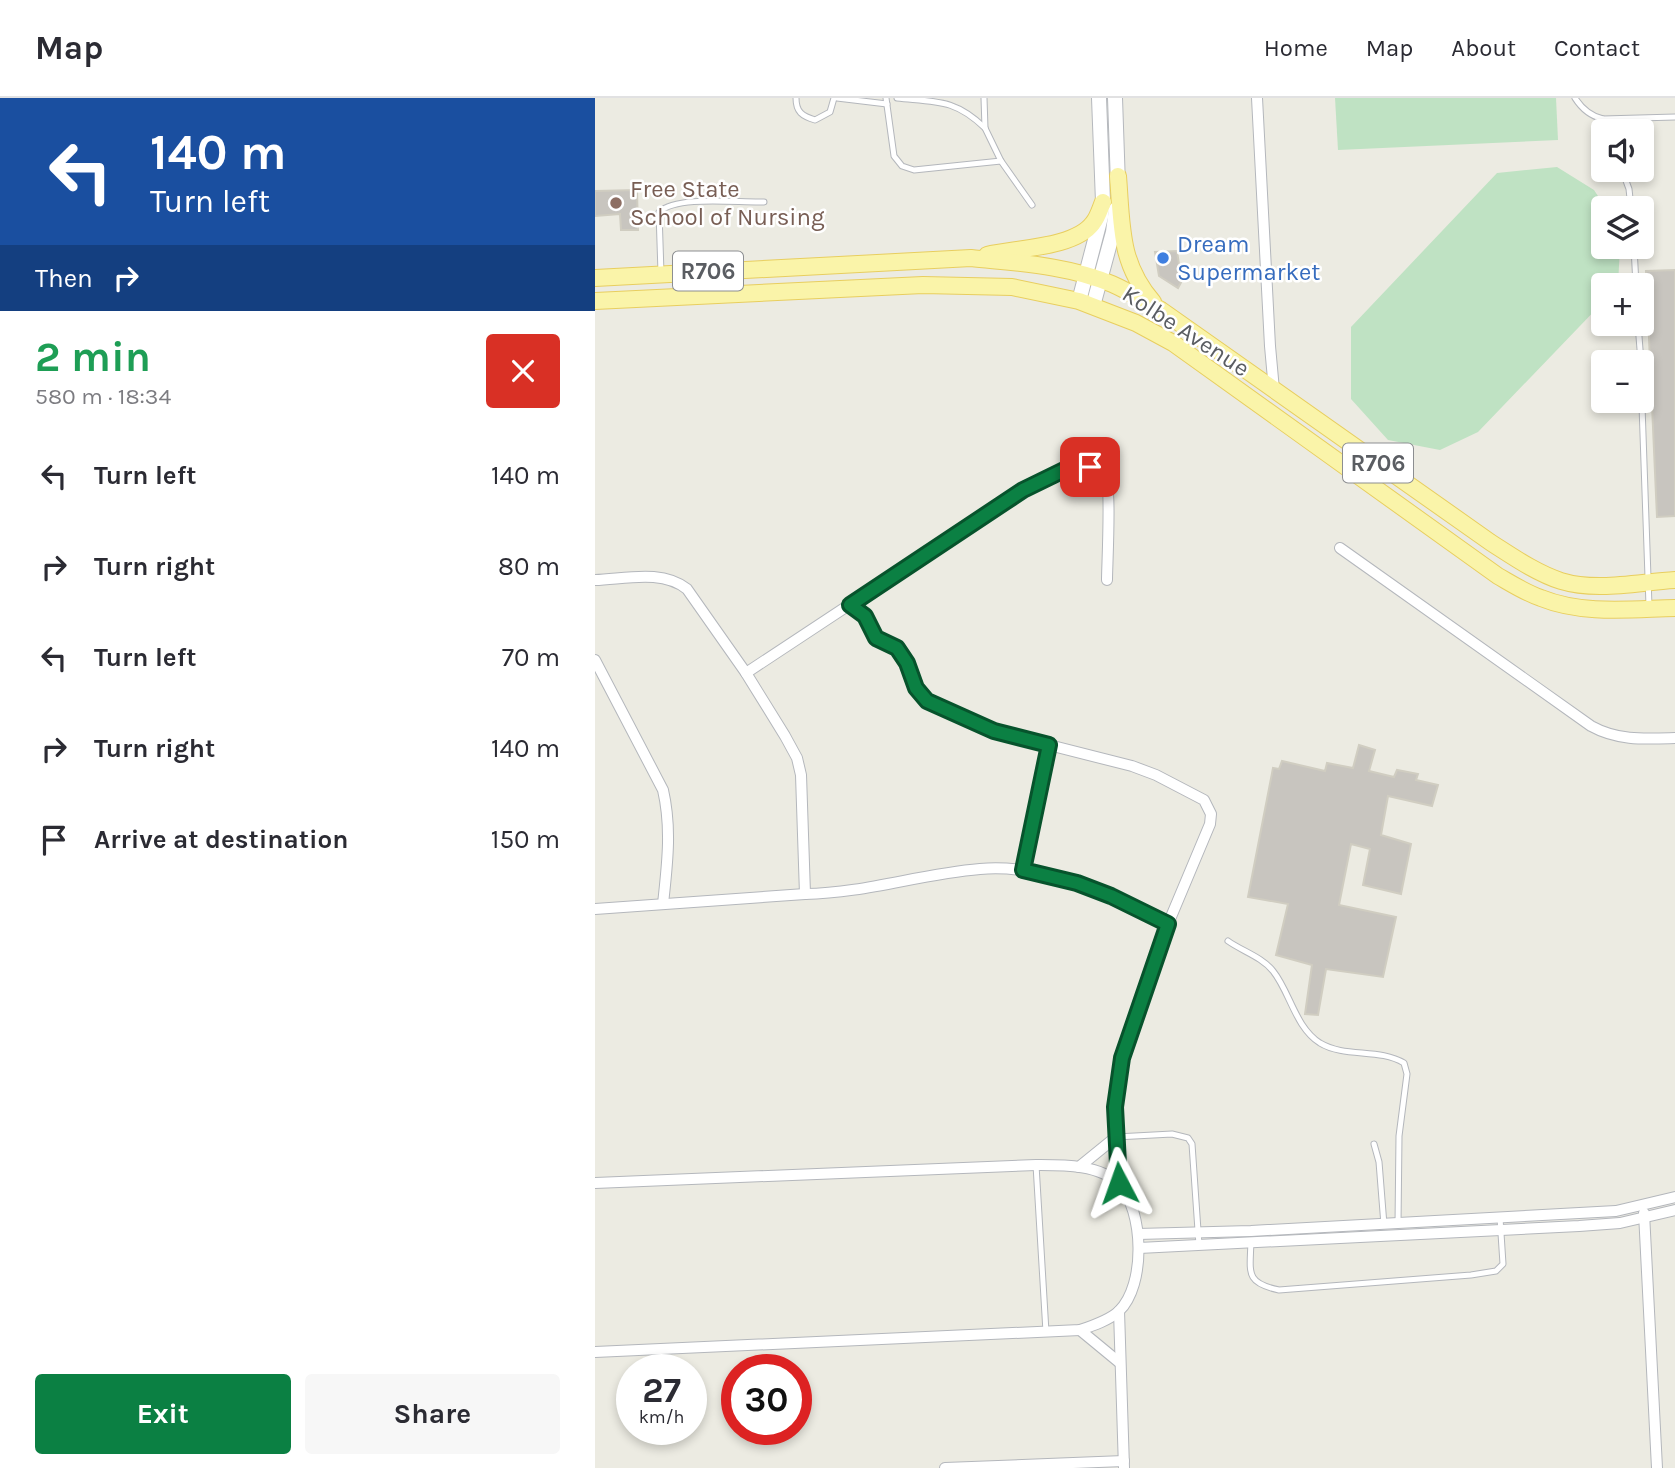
<!DOCTYPE html>
<meta charset="utf-8">
<style>
body{margin:0;font-family:Karla,sans-serif;background:#f7f7f7;color:#2b2b33;height:100vh;display:flex;flex-direction:column;font-size:26px;white-space:nowrap}
*{box-sizing:border-box;margin:0}
p{font-size:23px;color:#7c7c81}
.icon{flex:none;width:38px;height:38px;fill:none;stroke:currentColor;stroke-width:2;stroke-linecap:round;stroke-linejoin:round}
.map{position:relative;flex:1;overflow:hidden}
.panel{display:flex;flex-direction:column;background:#fff;width:595px}
.panel>*{flex:none}
.banner{background:#1a4fa0;color:#fff;overflow:hidden}
.tools{position:absolute;left:996px;top:21px;display:grid;gap:14px}
.tools a{display:grid;place-items:center;width:63px;height:63px;border-radius:7px;background:#fff;box-shadow:0 4px 10px #0003;font-size:35px}
.speed{position:absolute;left:21px;top:1256px;display:flex;gap:14px;font-size:35px;font-weight:700;text-align:center}
.speed>*{display:grid;place-content:center;width:91px;height:91px;border-radius:50%;background:#fff;box-shadow:0 4px 10px #0003;line-height:1}
.speed small{font-size:18px;font-weight:400}
.speed .limit{border:10px solid #d22;background:#fff;color:#111}
.pin{position:absolute;display:grid;place-items:center;width:60px;height:60px;color:#fff;margin:-30px;border-radius:14px;box-shadow:0 4px 10px #0006}
.me{position:absolute;width:77px;margin:-38px;rotate:356deg;stroke-linejoin:round;filter:drop-shadow(0 0 5px #0008)}
.turn{display:flex;align-items:center;gap:24px;height:147px;padding:0 35px;font-size:32px}
.turn .icon{width:91px;height:91px;stroke-width:2.5}
.turn b{display:block;font-size:49px;line-height:60px}
.then{display:flex;align-items:center;height:66px;padding:0 35px;background:#0003;gap:14px;font-size:26px}
.round{display:grid;place-items:center;flex:none;width:74px;height:74px;border-radius:7px;background:#f7f7f7}
.overview{display:flex;align-items:center;justify-content:space-between;height:119px;padding:0 35px}
h1{font-size:42px;font-weight:700;line-height:52px;color:#1e9e55}
.button{display:flex;gap:14px;margin-top:auto;padding:14px 35px}
.button a{flex:1;height:80px;border-radius:7px;background:#0b8043;color:#fff;font-size:28px;font-weight:700;line-height:80px;text-align:center}
.button a+a{background:#f7f7f7;color:#2b2b33}
ul{padding:0;list-style:none}
li{display:flex;align-items:center;gap:21px;height:91px;padding:0 35px}
li div{flex:1}
li b{display:block;font-size:26px}
li em{font-style:normal}
header{display:flex;align-items:center;gap:42px;box-sizing:border-box;height:98px;padding:0 35px;background:#fff;border-bottom:2px solid #e1e1e2}
header strong{font-size:33px}
nav{display:flex;gap:38px;margin-inline-start:auto;font-size:24px}
main{display:flex;flex:1;min-height:0}
.map>svg:first-child{display:block}
.green{fill:#bfe2c3}
.building{fill:#c8c5bf;stroke:#d0cdc1;stroke-width:2}
.lines{fill:none;stroke-linecap:round;stroke-linejoin:round}
.lane-casing{stroke:#b4b7bc;stroke-width:7}
.street-casing{stroke:#b4b7bc;stroke-width:12}
.secondary-casing{stroke:#b5b8bd;stroke-width:16}
.primary-casing{stroke:#e8ce5f;stroke-width:18}
.lane{stroke:#fff;stroke-width:5}
.street{stroke:#fff;stroke-width:10}
.secondary{stroke:#fff;stroke-width:14}
.primary{stroke:#faf4a9;stroke-width:16}
.route-casing{stroke:#07532c;stroke-width:18}
.route{stroke:#0b8043;stroke-width:12}
.education-dot{fill:#8d6e63;stroke:#fff;stroke-width:2.5}
.shop-dot{fill:#3f7fe0;stroke:#fff;stroke-width:2.5}
.labels{text-anchor:middle;stroke-width:5;stroke-linejoin:round;paint-order:stroke}
.shield{fill:#fff;stroke:#8c8e91;stroke-width:2}
.shield-label{font-size:23px;font-weight:bold;fill:#5a5d62}
.education-label{font-size:24px;fill:#785e54;stroke:#fff;text-anchor:start}
.shop-label{font-size:24px;fill:#366cbe;stroke:#fff;text-anchor:start}
.street-label{font-size:24px;fill:#5a5d62;stroke:#fff}
</style>
<header>
<strong>Map</strong>
<nav><a>Home</a><a>Map</a><a>About</a><a>Contact</a></nav>
</header>
<main>
<section class="panel">
<div class="banner">
<div class="turn"><svg class="icon" aria-label="left" viewBox="0 0 24 24"><path d="M17 20v-9H6M10 6l-5 5 5 5"/></svg><div><b>140 m</b>Turn left</div></div>
<div class="then">Then<svg class="icon" aria-label="right" viewBox="0 0 24 24"><path d="M7 20v-9h11M14 6l5 5-5 5"/></svg></div>
</div>
<div class="overview"><div><h1>2 min</h1><p>580 m · 18:34</p></div><a class="round" style="background:#d93025;color:#fff"><svg class="icon" aria-label="close" viewBox="0 0 24 24"><path d="M6 6l12 12M18 6L6 18"/></svg></a></div>
<ul>
<li><svg class="icon" aria-label="left" viewBox="0 0 24 24"><path d="M17 20v-9H6M10 6l-5 5 5 5"/></svg><div><b>Turn left</b></div><em>140 m</em></li>
<li><svg class="icon" aria-label="right" viewBox="0 0 24 24"><path d="M7 20v-9h11M14 6l5 5-5 5"/></svg><div><b>Turn right</b></div><em>80 m</em></li>
<li><svg class="icon" aria-label="left" viewBox="0 0 24 24"><path d="M17 20v-9H6M10 6l-5 5 5 5"/></svg><div><b>Turn left</b></div><em>70 m</em></li>
<li><svg class="icon" aria-label="right" viewBox="0 0 24 24"><path d="M7 20v-9h11M14 6l5 5-5 5"/></svg><div><b>Turn right</b></div><em>140 m</em></li>
<li><svg class="icon" aria-label="arrive" viewBox="0 0 24 24"><path d="M6 21V4h12l-3 4 3 4H6"/></svg><div><b>Arrive at destination</b></div><em>150 m</em></li>
</ul>
<div class="button"><a>Exit</a><a>Share</a></div>
</section>
<div class="map">
<svg width="1080" height="1370" viewBox="0 0 1080 1370">
<rect width="100%" height="100%" fill="#ecebe2"/>
<g class="green">
<polygon points="740,0 961,0 963,42 743,52"/>
<polygon points="962,69 999,92 1011,110 1008,110 1008,149 1025,149 1023,187 1008,187 1008,204 883,334 845,352 793,342 756,301 756,229 902,75"/>
</g>
<g class="building">
<polygon points="42,92 43,132 26,132 25,116 0,118 0,93"/>
<polygon points="582,153 585,173 590,177 583,190 564,178 560,154"/>
<polygon points="1080,172 1080,418 1062,419 1051,173"/>
<polygon points="764,647 780,652 774,673 799,679 802,672 823,676 821,682 843,687 837,708 793,698 786,737 816,746 806,796 768,787 775,751 756,746 744,807 801,819 788,879 731,871 723,917 710,916 717,867 681,857 693,806 653,799 678,670 684,671 687,663 730,673 732,665 758,670"/>
</g>
<g class="lines">
<g class="lane-casing">
<g id="lane">
<path d="M201 0C201 14 207 18 220 22L235 14 239 0"/>
<polyline points="242,0 292,6"/>
<polyline points="291,0 299,58 307,68 319,72 406,63"/>
<path d="M302 0C342 4 360 1 390 30"/>
<polyline points="389,0 390,30 406,63 437,107"/>
<path d="M980 0C987 11 995 18 1008 21L1080 19"/>
<polyline points="1008,21 1012,33"/>
<polyline points="1027,72 1034,91 1036,110"/>
<polyline points="1039,149 1041,187"/>
<path d="M66 175 64 114C83 97 143 105 169 104"/>
<polyline points="1043,226 1046,264"/>
<polyline points="1046,279 1054,508"/>
<path d="M633 843C647 853 667 859 678 873 695 894 700 929 725 945 750 960 784 950 809 965L812 976 804 1038 803 1126"/>
<polyline points="521,1039 577,1036 593,1040 597,1046 604,1147"/>
<polyline points="779,1046 784,1064 789,1127"/>
<polyline points="441,1067 451,1234"/>
<path d="M656 1143C655 1175 650 1185 684 1192L876 1177 901 1173 908 1166 905 1120"/>
</g>
</g>
<g class="street-casing">
<g id="street">
<polyline points="662,0 675,248 679,292"/>
<path d="M745 450 996 628C1023 643 1050 641 1080 640"/>
<path d="M0 482C30 481 67 471 92 491L151 575 190 638 202 660 206 677 210 796"/>
<polyline points="255,507 269,518 281,540 302,550 312,565 321,590 332,603 399,633 537,668 561,677 609,702 616,716 615,726 573,826 527,960 520,1009 524,1085"/>
<path d="M0 562 68 692C77 731 72 768 68 806"/>
<path d="M151 575 428 392C446 383 491 356 509 374 517 381 512 466 512 482"/>
<polyline points="428,772 454,647"/>
<path d="M0 811 210 796C270 795 325 776 385 771 451 765 516 798 573 826"/>
<polyline points="484,1069 521,1039"/>
<path d="M0 1085 441 1067C466 1067 505 1066 524 1086 549 1113 551 1187 524 1213 515 1222 497 1228 485 1232L0 1254"/>
<polyline points="1049,1115 1062,1370"/>
<polyline points="543,1136 656,1133 1021,1113 1080,1099"/>
<polyline points="544,1150 984,1128 1025,1125 1080,1112"/>
<polyline points="524,1213 529,1370"/>
<polyline points="485,1232 525,1265"/>
<polyline points="350,1370 529,1363"/>
</g>
</g>
<g class="secondary-casing">
<g id="secondary">
<polyline points="520,0 523,87"/>
<polyline points="484,203 506,119 508,104 504,0"/>
<polyline points="498,208 518,134 521,111"/>
</g>
</g>
<g class="primary-casing">
<g id="primary">
<path d="M523 78C527 127 524 165 558 204"/>
<path d="M392 157C421 150 480 150 498 125 503 119 505 111 508 104"/>
<path d="M0 180 376 160C423 165 472 167 517 186 533 193 549 203 566 212L895 444C917 458 941 475 966 483 1002 494 1044 484 1080 482"/>
<path d="M0 203 328 187 417 189 484 203 541 225 578 245 903 478C917 486 931 495 946 500 988 517 1036 511 1080 510"/>
</g>
</g>
<use href="#lane" class="lane"/>
<use href="#street" class="street"/>
<use href="#secondary" class="secondary"/>
<use href="#primary" class="primary"/>
</g>
<g class="lines">
<g class="route-casing">
<polyline id="route" points="495,369 471,371 428,392 255,507 270,518 281,540 302,550 312,565 321,590 332,603 399,633 454,647 428,772 482,785 516,798 573,826 527,960 520,1009 524,1085"/>
</g>
<use href="#route" class="route"/>
</g>
<circle class="education-dot" cx="21" cy="105" r="7"/>
<circle class="shop-dot" cx="568" cy="160" r="7"/>
<g class="labels">
<g class="shield">
<rect x="78" y="153.5" width="70" height="39" rx="5"/>
<rect x="748" y="345.5" width="70" height="39" rx="5"/>
</g>
<g class="shield-label">
<text x="113" y="181">R706</text>
<text x="783" y="373">R706</text>
</g>
<g class="education-label">
<text x="35" y="99">Free State<tspan x="35" dy="28">School of Nursing</tspan></text>
</g>
<g class="shop-label">
<text x="582" y="154">Dream<tspan x="582" dy="28">Supermarket</tspan></text>
</g>
<g class="street-label">
<text transform="translate(591 233) rotate(33)" y="8">Kolbe Avenue</text>
</g>
</g>
</svg>
<div class="tools">
<a><svg class="icon" aria-label="sound" viewBox="0 0 24 24"><path d="M4 9h4l5-4v14l-5-4H4zM17 9q2 3 0 6"/></svg></a>
<a><svg class="icon" aria-label="layers" viewBox="0 0 24 24"><path d="M12 4l9 5-9 5-9-5zM3 14l9 5 9-5"/></svg></a>
<a>+</a>
<a>−</a>
</div>
<div class="speed"><div>27<small>km/h</small></div><div class="limit">30</div></div>
<div class="pin" style="left:495px;top:369px;background:#d93025"><svg class="icon" aria-label="arrive" viewBox="0 0 24 24"><path d="M6 21V4h12l-3 4 3 4H6"/></svg></div>
<svg class="me" style="left:524px;top:1085px" viewBox="-20 -20 40 40"><path d="M0-17L14 15 0 8-14 15z" fill="#0b8043" stroke="#fff" stroke-width="4"/></svg>
</div>
</main>
